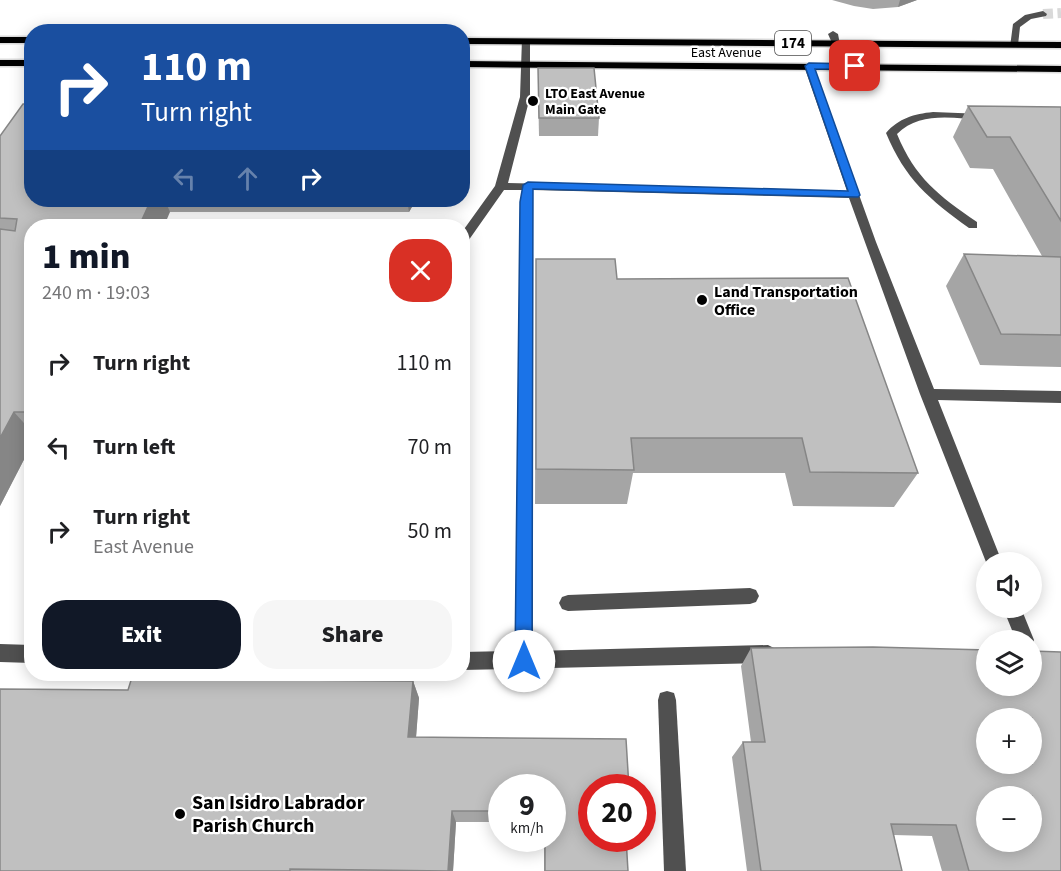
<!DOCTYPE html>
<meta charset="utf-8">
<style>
body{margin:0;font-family:"Source Sans 3",sans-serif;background:#f6f6f6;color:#202124;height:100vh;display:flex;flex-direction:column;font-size:22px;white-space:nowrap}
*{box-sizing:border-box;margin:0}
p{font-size:20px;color:#757577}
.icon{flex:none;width:33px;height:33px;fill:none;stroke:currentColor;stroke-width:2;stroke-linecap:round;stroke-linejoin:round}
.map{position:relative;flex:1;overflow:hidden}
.details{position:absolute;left:24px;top:219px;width:446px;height:462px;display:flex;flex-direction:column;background:#fff;border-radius:24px;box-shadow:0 3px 15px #0003}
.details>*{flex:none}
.guide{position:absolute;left:24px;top:24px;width:446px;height:183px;border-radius:24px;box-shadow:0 3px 15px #0003;background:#1a4fa0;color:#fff;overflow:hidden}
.controls{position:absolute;left:976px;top:552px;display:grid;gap:12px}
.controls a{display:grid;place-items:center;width:66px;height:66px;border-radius:50%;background:#fff;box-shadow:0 3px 15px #0003;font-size:30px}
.speed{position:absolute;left:488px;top:774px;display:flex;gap:12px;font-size:30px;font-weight:700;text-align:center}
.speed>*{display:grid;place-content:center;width:78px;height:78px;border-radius:50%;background:#fff;box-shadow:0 3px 15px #0003;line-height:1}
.speed small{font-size:15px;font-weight:400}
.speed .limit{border:9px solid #d22;background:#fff;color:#111}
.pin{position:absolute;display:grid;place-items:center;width:51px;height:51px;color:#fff;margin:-26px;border-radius:12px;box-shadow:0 3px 9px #0006}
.me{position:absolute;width:66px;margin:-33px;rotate:0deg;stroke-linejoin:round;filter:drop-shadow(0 0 4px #0008)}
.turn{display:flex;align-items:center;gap:21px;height:126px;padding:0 18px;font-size:27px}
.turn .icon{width:78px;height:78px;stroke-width:2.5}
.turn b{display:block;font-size:42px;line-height:51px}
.lanes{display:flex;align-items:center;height:57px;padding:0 18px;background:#0003;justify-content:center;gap:30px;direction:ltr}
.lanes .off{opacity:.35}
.round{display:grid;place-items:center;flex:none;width:63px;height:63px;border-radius:24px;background:#f6f6f6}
.summary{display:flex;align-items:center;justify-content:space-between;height:102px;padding:0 18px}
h1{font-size:36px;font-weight:800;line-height:45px;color:#111827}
.cta{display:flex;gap:12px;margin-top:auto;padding:12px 18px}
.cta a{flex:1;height:69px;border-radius:24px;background:#111827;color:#fff;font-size:24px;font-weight:800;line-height:69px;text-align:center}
.cta a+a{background:#f6f6f6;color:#202124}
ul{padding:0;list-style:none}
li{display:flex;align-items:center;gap:18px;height:84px;padding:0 18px}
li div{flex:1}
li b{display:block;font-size:22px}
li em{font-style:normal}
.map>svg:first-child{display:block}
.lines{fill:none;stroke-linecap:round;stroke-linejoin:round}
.minor-tunnel{stroke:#d9d9d9;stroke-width:10;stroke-dasharray:10 4.5;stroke-linecap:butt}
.major-casing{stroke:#dbdbdb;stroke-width:3}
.minor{fill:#505050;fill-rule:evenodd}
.major{fill:#000;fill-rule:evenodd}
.wall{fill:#a5a5a5}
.shaded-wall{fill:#868686}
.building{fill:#c0c0c0;stroke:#868686;stroke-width:1.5;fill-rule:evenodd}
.route{fill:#1a73e8;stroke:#114b97;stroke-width:1.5}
.poi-dot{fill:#000;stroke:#fff;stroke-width:2}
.labels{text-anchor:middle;stroke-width:4.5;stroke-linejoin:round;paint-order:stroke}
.far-street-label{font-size:14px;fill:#000;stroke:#fff}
.far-poi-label{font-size:14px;font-weight:bold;fill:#000;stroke:#fff;text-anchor:start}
.shield{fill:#fff;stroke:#4c4c4c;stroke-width:1.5}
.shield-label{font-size:15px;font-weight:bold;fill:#000}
.poi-label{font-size:16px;font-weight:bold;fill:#000;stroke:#fff;text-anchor:start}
.near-poi-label{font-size:20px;font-weight:bold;fill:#000;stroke:#fff;text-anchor:start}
</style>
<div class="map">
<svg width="1061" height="871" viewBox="0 0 1061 871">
<rect width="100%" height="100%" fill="#fff"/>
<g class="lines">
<polyline class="minor-tunnel" points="1043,14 1061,13"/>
<g class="major-casing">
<g id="major">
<rect x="0" y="37" width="32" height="6"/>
<polygon points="462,38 1061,42 1061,48 462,44"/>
<rect x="0" y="60" width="32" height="6"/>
<polygon points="462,61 1061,66 1061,72 462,67"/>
</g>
</g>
<g class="minor">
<polygon points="1043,11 1047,14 1046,16 1031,19 1020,27 1018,45 1010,47 1013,24 1025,15"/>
<polygon points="833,31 838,34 840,45 832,43 828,34"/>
<polygon points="522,39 530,41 530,97 508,183 847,191 804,66 812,64 876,242 934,389 1061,391 1061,403 938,400 1002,562 987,562 987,565 986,562 920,394 849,198 533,190 533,651 768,645 774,648 777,654 774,660 768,663 462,670 462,652 515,651 522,190 504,190 466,244 462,245 462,232 495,186 520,97"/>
<path d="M933 112 983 114 988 117 983 120C953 118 920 111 897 134 915 178 939 196 977 222V228H969C929 199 905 179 886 133 899 118 914 114 933 112Z"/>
<polygon points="750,588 756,590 759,596 756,602 750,604 568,611 562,609 559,603 562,597 568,595"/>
<polygon points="1003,608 1021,608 1034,640 1032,645 1032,640 1016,640"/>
<polygon points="0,644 32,645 32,663 0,662"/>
<polygon points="667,691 674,693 676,700 686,871 664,871 658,700 660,693"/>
</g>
<use href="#major" class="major"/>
</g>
<g class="wall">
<polygon points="832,0 917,0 898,7 873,9 854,6"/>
<polygon points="538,86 599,118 598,136 539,136"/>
<polygon points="968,106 1061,107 1061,367 980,365 946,286 964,254 1042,256 993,169 970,168 953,137"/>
<polygon points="0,136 32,200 416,200 409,212 170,212 32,226 32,444 0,506"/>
<polygon points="536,259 617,279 918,473 894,507 793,506 785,473 633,473 627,504 535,504"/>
<polygon points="751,648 1061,871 942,871 932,836 894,835 902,871 747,871 732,757 743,742 751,742 741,666"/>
<polygon points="300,677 299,680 413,681 419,698 416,737 591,788 628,871 544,871 544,838 552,838 552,788 501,788 501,822 456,822 453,871 0,871 128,690"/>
</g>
<g class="shaded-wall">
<polygon points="900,0 917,0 898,7"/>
<polygon points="151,200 165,200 170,212 164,226 139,226"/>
<polygon points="407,200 416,200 409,212"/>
<polygon points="14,412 32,432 32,444 0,506 0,438"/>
<polygon points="286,674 297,674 300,677 297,696 285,680"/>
<polygon points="413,681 419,698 415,751 408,737"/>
<polygon points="452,811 456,822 453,871 448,871"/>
</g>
<g class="building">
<polygon points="538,68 594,68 599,118 539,118"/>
<polygon points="23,104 32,104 32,200 151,200 139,226 32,226 32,412 14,412 0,438 0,229 15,231 17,219 0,218 0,136"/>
<polygon points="968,106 1061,107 1061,221 1010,137 987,137"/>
<polygon points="964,254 1061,257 1061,335 1001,334"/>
<polygon points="536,259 615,259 617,279 848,278 918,473 810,472 802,438 631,438 634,470 536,469"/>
<path d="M873 647 987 650V686H1032V651L1061 652V871H969L956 825 891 824 902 871H761L743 742H765L751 648ZM987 718H1032V764H987ZM987 796H1032V842H987Z"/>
<polygon points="133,674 286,674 285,680 413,681 408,737 626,739 629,788 591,788 591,838 626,838 628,871 545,871 545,838 552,838 552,788 501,788 501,811 452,811 448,871 290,869 290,871 0,871 0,689 128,690"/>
</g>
<polygon class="route" points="809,63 855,64 860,66 855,69 815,69 860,195 858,197 533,189 532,661 530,667 524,669 518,667 515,661 520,202 523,185 528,182 848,191 805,66"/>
<g class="poi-dot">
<circle cx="533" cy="101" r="6"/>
<circle cx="702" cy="300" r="6"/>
<circle cx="180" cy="814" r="6"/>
</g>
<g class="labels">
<g class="far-street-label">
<text x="726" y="57">East Avenue</text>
</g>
<g class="far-poi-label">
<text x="545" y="98">LTO East Avenue<tspan x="545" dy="16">Main Gate</tspan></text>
</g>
<rect class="shield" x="775" y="31" width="36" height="24" rx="4.5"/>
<g class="shield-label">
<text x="793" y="48">174</text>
</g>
<g class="poi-label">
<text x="714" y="297">Land Transportation<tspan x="714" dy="18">Office</tspan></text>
</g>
<g class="near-poi-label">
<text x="192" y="809">San Isidro Labrador<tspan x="192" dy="23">Parish Church</tspan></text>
</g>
</g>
</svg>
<div class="controls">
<a><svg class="icon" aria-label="sound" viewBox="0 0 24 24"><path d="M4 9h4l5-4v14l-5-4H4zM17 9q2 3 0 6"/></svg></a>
<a><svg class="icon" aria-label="layers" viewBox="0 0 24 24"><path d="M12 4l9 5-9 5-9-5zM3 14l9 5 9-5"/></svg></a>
<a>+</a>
<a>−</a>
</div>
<div class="speed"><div>9<small>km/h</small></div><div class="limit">20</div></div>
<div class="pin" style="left:855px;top:66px;background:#d93025"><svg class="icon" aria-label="arrive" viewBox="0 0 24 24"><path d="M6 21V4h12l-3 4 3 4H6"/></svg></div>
<svg class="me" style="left:524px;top:661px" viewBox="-20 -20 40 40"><circle r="19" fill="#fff"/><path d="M0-13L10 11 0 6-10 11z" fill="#1a73e8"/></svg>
<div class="guide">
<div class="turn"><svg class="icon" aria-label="right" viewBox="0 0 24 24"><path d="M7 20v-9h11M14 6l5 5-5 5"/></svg><div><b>110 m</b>Turn right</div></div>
<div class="lanes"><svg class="icon off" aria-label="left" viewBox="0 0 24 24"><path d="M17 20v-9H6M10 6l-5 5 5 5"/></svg><svg class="icon off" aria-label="ahead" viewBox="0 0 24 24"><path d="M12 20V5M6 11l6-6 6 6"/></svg><svg class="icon" aria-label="right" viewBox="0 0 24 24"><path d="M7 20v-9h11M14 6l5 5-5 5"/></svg></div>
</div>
<section class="details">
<div class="summary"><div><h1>1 min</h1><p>240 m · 19:03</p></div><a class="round" style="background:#d93025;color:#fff"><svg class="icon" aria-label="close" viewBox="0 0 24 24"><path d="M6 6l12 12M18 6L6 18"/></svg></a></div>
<ul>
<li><svg class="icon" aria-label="right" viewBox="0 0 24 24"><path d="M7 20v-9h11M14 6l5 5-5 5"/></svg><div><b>Turn right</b></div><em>110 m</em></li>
<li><svg class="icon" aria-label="left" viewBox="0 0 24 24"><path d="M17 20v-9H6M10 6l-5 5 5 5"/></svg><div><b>Turn left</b></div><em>70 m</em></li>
<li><svg class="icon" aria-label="right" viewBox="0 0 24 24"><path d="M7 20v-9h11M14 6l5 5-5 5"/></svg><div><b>Turn right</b><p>East Avenue</p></div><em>50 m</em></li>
</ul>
<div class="cta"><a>Exit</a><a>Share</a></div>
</section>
</div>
